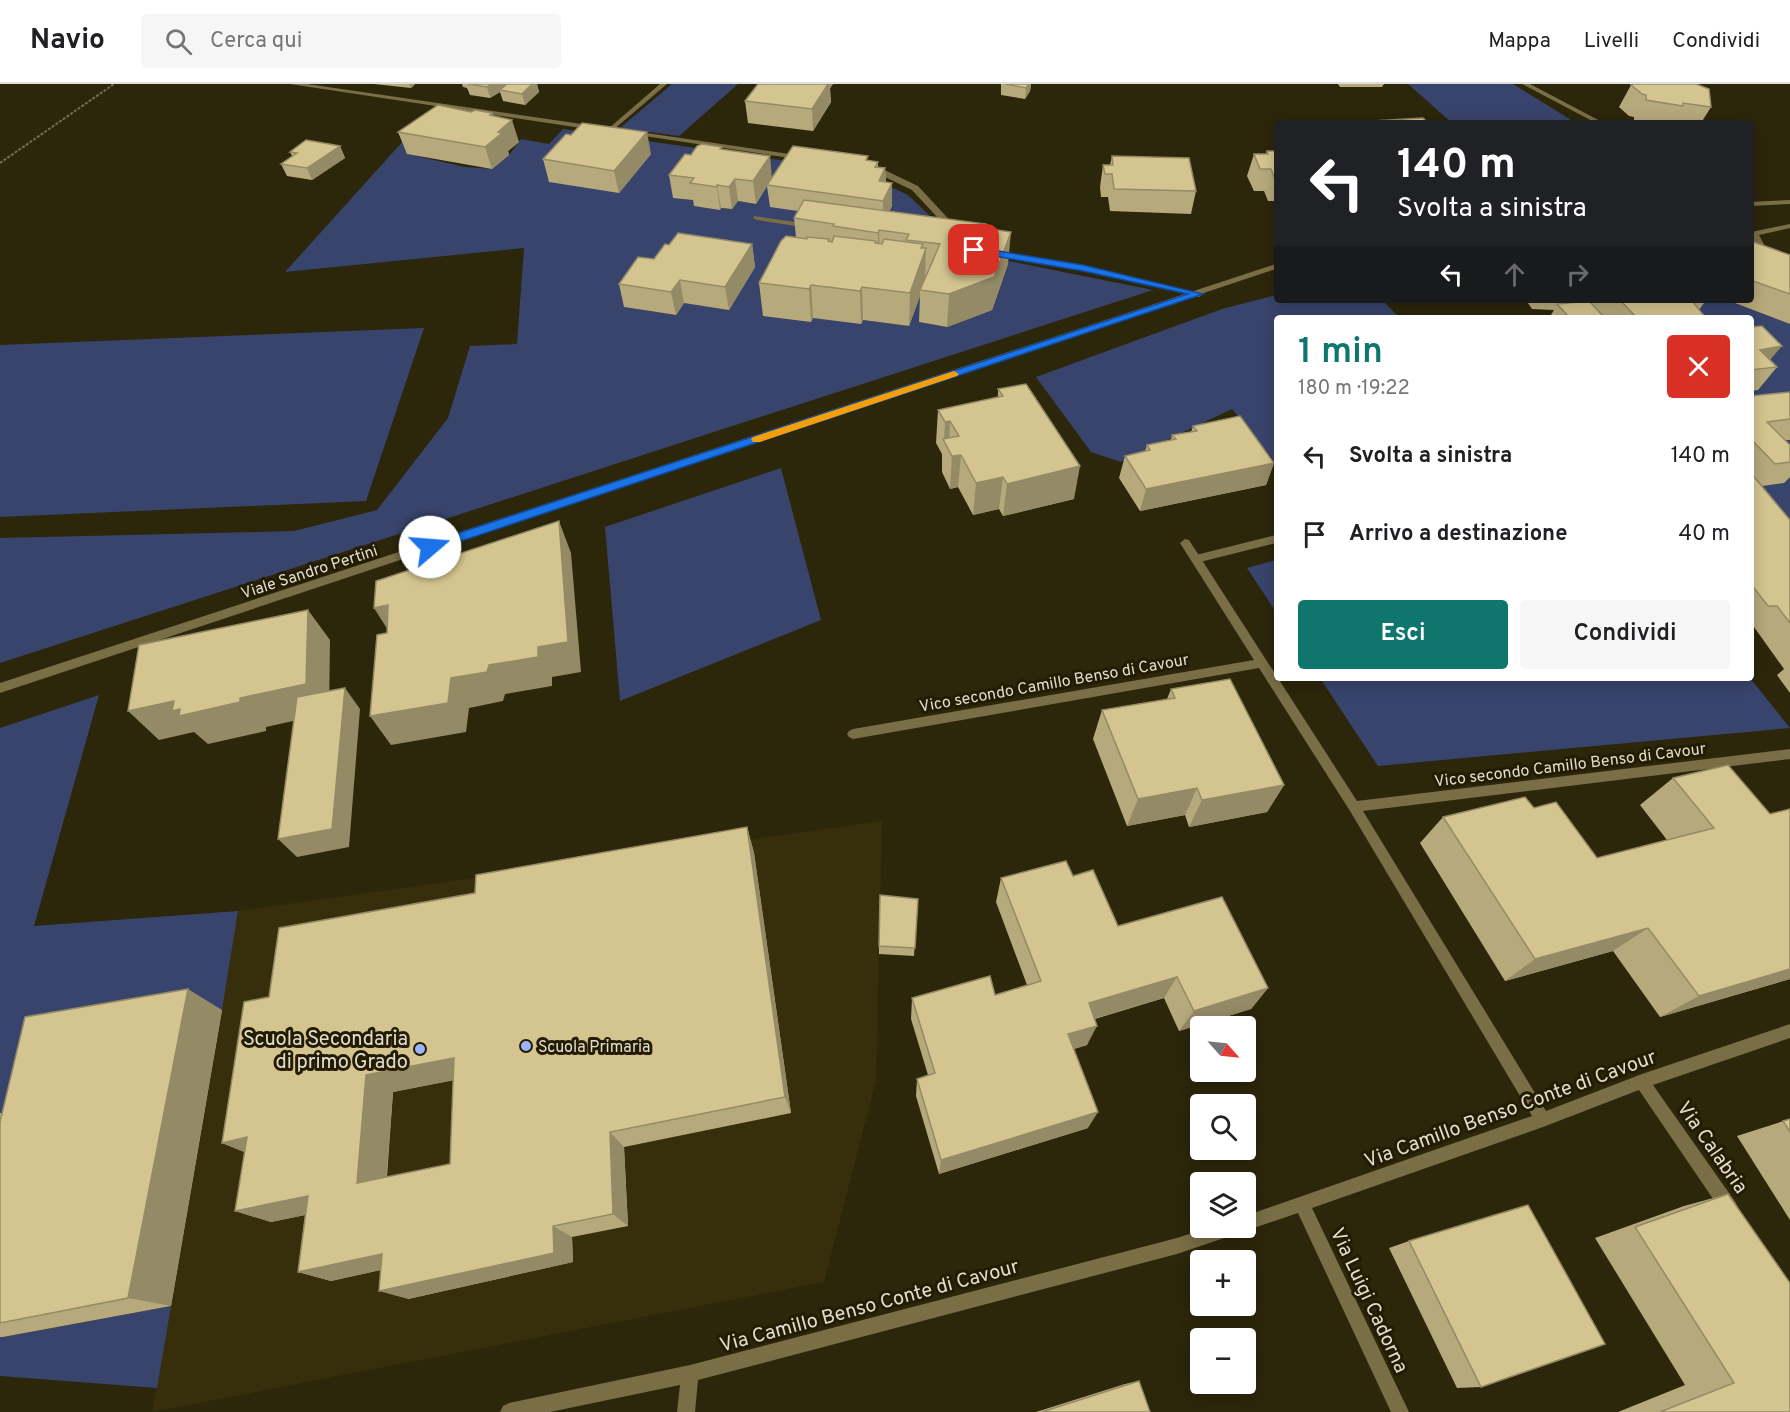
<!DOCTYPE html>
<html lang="it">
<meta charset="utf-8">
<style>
body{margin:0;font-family:Overpass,sans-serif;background:#f6f6f6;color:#202124;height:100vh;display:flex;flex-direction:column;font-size:22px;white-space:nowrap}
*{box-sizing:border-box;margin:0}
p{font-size:20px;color:#757577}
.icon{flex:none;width:33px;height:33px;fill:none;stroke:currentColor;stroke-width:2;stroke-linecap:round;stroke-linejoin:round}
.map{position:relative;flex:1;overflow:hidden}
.side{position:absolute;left:1274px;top:231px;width:480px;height:366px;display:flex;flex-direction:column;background:#fff;border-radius:6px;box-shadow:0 3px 15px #0003}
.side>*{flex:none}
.banner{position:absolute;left:1274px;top:36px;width:480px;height:183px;border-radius:6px;box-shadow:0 3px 15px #0003;background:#202124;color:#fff;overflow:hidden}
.needle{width:39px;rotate:117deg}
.controls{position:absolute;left:1190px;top:932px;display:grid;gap:12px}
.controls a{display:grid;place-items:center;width:66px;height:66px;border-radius:6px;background:#fff;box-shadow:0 3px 15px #0003;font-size:30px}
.pin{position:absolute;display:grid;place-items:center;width:51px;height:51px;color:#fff;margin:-26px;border-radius:12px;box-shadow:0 3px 9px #0006}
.me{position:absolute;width:66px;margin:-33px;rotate:72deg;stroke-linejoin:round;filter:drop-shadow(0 0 4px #0008)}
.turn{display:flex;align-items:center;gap:21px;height:126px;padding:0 24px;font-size:27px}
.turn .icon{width:78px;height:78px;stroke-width:2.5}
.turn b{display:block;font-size:42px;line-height:51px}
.lanes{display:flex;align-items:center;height:57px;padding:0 24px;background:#0003;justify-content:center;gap:30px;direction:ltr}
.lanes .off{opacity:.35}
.round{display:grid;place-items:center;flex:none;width:63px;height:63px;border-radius:6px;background:#f6f6f6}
.headline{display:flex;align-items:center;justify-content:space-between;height:102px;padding:0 24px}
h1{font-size:36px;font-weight:600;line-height:45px;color:#0f766e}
.action{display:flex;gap:12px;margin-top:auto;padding:12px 24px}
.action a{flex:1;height:69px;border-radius:6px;background:#0f766e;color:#fff;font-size:24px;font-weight:600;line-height:69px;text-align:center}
.action a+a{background:#f6f6f6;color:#202124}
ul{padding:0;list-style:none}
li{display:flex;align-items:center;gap:18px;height:78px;padding:0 24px}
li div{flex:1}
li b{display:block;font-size:22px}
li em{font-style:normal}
header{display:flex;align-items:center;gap:36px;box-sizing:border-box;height:84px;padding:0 30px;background:#fff;border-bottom:2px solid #e0e0e0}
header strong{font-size:28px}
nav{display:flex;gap:33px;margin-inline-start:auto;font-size:21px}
.search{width:420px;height:54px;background:#f6f6f6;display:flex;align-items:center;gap:15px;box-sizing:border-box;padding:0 21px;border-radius:6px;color:#757577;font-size:22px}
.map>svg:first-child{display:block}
.built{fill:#372e0b}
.green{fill:#39446c;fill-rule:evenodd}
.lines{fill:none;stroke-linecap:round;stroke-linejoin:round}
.path{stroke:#736e57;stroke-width:2;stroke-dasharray:3 1.5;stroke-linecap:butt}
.service{fill:#796e45;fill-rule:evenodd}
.minor{fill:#796e45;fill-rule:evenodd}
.tertiary{fill:#796e45;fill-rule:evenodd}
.wall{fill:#b6a97c;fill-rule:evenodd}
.shaded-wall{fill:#948a65}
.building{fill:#d4c590;stroke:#948a65;stroke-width:1.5;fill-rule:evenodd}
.route{fill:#1a73e8;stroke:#114b97;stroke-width:1.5}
.slow{fill:#f59e0b}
.poi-dot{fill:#9eb3fd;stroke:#231c03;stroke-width:2}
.labels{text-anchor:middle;stroke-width:6;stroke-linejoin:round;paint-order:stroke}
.street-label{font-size:16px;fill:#e2decf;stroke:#231c03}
.poi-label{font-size:16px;fill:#e2decf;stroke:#231c03;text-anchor:start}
.near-poi-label{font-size:20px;fill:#e2decf;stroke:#231c03;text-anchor:end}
.near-street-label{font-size:20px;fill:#e2decf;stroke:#231c03}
</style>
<header>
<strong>Navio</strong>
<div class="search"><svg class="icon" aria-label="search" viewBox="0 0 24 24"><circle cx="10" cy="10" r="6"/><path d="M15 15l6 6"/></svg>Cerca qui</div>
<nav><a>Mappa</a><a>Livelli</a><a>Condividi</a></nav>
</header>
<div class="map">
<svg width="1790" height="1328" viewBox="0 0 1790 1328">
<rect width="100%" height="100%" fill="#2c260b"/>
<polygon class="built" points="882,737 876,997 824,1198 152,1328 238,827"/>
<g class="green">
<polygon points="672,0 738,0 679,52 620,44"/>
<polygon points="1408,0 1513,0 1576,39 1452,39"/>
<path d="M414 45 408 70 465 83 492 85 509 71 521 55 549 60 563 45 856 87 908 111 969 169 1153 206 0 579V454L294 447 377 426 448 334 470 262 517 260 524 164 285 188ZM688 92 756 120 738 117 732 125 695 122 697 117ZM1008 181 947 243 919 238 939 193ZM885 188 921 192 909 242 863 236 813 234 811 238 784 190ZM684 219 675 231 624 223Z"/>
<polygon points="1276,211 1276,216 1382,216 1400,234 1276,234 1276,379 1232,325 1121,378 1091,368 1036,293 1222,225"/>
<polygon points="1671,216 1727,216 1790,240 1790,345 1751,333 1751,307 1757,306 1751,272 1750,234 1686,234"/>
<polygon points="424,244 366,417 0,433 0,261"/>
<polygon points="1790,356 1790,446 1755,403 1751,360"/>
<polygon points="781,384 821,536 620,617 605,443"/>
<polygon points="1276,476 1276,528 1247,484"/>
<polygon points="1320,594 1750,594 1790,644 1378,682"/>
<polygon points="99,611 34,842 238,827 222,926 68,953 3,1253 171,1222 157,1304 0,1292 0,644"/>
</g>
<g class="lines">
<polyline class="path" points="0,79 114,0"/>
<g class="service">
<polygon points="660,0 667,0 612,47 608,47 608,45"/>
<polygon points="1522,0 1530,0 1604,39 1596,39"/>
<polygon points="1790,140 1790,144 1759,151 1769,170 1762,172 1750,151 1751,148"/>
<polygon points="1276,451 1276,459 1196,479 1191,475 1196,471"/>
</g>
<g class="minor">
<polygon points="290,0 307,0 595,42 599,44 595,46"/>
<polygon points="633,47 803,72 807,74 803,76 631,50 629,49"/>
<polygon points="868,81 874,81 918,102 956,143 956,147 950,147 912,106 868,85"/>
<polygon points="754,132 809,140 813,142 809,144 757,136 753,134"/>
<polygon points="992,167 1083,182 1203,210 1199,213 1083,186 995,171 991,169"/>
<polygon points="1564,216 1573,216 1588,234 1579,234"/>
<polygon points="1185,455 1189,456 1357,717 1790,665 1790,675 1363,727 1546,1027 1642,990 1790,940 1790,954 1653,1001 1736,1119 1738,1125 1736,1131 1730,1133 1724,1131 1639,1006 1543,1043 1312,1124 1409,1328 1391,1328 1298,1129 1177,1170 698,1296 695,1328 677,1328 680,1301 550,1328 500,1328 503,1322 509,1319 690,1281 1177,1154 1211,1143 1245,1143 1245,1132 1532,1032 1350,727 1259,584 853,655 849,653 847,650 849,647 853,645 1254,576 1180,459"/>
</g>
<g class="tertiary">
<polygon points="1790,116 1790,120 1750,122 1750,118"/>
<polygon points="1276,180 1276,185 0,609 0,599"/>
</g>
</g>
<g class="wall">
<polygon points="374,0 415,0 411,4"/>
<polygon points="462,0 537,0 539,8 525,21 503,17 500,8 490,14 470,11 467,4 463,3"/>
<polygon points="1001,0 1031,0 1030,7 1025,15 1001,11"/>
<polygon points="1338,0 1384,0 1382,3 1340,3"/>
<polygon points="1631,1 1711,23 1701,39 1640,39 1634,38 1634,33 1629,32 1619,23"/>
<polygon points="830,5 831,18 813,47 748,39 745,17"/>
<polygon points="471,28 492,29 493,32 519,58 508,67 509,71 492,85 407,70 398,48"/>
<polygon points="571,51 651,70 619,109 549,98 543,75"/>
<polygon points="340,62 345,74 312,96 287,92 281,80 292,72 290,68"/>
<polygon points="722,63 722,65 772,93 869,77 878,78 878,83 885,84 886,98 892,122 889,127 986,140 986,144 1008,180 992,226 947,243 919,238 920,212 909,242 863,236 861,240 813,234 811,238 763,232 759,199 796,153 794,134 798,127 770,123 767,102 756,120 738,117 732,125 721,124 720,126 694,122 693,116 673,114 669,91 691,71"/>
<polygon points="1267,67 1276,67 1276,117 1268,117 1264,107 1254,107 1247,92 1254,70 1266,70"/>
<polygon points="1112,72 1196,107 1191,130 1110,127 1108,113 1101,113 1100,103 1103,81 1110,81"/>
<polygon points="1750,158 1790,171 1790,240 1727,216 1750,216"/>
<polygon points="752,160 755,183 729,226 684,219 676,231 624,223 619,200 654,175 669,161"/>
<polygon points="1526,216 1568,216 1566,219 1585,217 1584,216 1706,216 1699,226 1706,234 1549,234 1554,226 1532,225"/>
<polygon points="1750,243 1770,276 1777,283 1758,306 1750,307"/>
<polygon points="998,305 1074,415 1003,432 999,425 973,431 958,403 950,405 942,388 942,370 936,359 938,326 998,313"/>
<polygon points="1790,308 1790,356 1786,356 1790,361 1790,393 1784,399 1762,402 1790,436 1790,609 1777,591 1784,585 1754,543 1750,544 1750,312"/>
<polygon points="1193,342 1274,379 1266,401 1140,427 1119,394 1125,372 1145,367 1147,361 1171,356 1172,351 1191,348"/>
<polygon points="1171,605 1284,701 1267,728 1189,743 1185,731 1127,742 1093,655 1102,626 1167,615"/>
<polygon points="1728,681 1790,895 1660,933 1613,867 1505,897 1420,759 1443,733 1534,724 1597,774 1667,756 1640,721 1673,694"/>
<path d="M747 743 754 769 791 1029 624 1063 628 1142 572 1153 573 1178 408 1215 381 1186 331 1197 298 1188 305 1131 271 1138 235 1127 245 1068 222 1059 269 913 475 809ZM453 996 450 1080 387 1093 393 1008Z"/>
<polygon points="1073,792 1118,842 1268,904 1251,925 1179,947 1164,914 1095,935 1087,961 1074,965 1088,1044 939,1090 916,1012 917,995 928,991 911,935 912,914 995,911 1027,901 996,818 1001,794"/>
<polygon points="918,815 914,872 879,870 879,862"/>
<polygon points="222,926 171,1222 3,1253 0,1253 0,1029 2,1029"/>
<polygon points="1790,1035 1790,1136 1737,1052"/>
<polygon points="1728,1110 1790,1328 1618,1328 1685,1301 1595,1154 1684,1122"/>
<polygon points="1409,1157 1481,1303 1457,1304 1389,1164"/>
<polygon points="1139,1297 1150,1328 1036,1328 1125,1300"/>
</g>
<g class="shaded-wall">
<polygon points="409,0 415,0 411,4"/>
<polygon points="492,0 507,0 500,6 500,8 490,14 487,3"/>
<polygon points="532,0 537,0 539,8 525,21 522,10"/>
<polygon points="828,0 833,0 830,5 831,18 813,47 812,25"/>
<polygon points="1029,0 1031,0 1030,7 1025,15 1026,4"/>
<polygon points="492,29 498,48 512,36 519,58 508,67 509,71 492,85 485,63 490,31"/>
<polygon points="647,48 651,70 619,109 614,87"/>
<polygon points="340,62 345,74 312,96 307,84"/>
<polygon points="770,72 772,94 756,120 753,97"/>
<polygon points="885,84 886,107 879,97"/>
<polygon points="735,95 738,117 732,125 729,103"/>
<polygon points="892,99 892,122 883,140 883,117"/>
<polygon points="717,101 721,124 720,126 717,103"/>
<polygon points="879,146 880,178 878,181 878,149"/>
<polygon points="1011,148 1008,180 992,226 947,243 949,210"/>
<polygon points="752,160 755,183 729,226 725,203"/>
<polygon points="923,160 922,173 926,164 925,197 920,206 920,212 909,242 910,209"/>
<polygon points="680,196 684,219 676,231 671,208"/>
<polygon points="811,201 813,234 811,238 809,205"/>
<polygon points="862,203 863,236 861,240 860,207"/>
<polygon points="1782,262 1763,284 1760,266"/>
<polygon points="950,337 949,366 944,356 945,338"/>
<polygon points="961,371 958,403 950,405 952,372"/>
<polygon points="1274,379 1266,401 1140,427 1146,405"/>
<polygon points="1080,382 1074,415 1003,432 1007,400"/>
<polygon points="1003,393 999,425 973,431 976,399"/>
<polygon points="559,437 571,469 581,588 552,593 552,602 505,610 503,617 469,624 466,648 391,661 370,632 451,594 538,563"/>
<polygon points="388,521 393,554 374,524"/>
<polygon points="308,526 330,556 329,629 266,643 266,647 208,660 194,648 159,656 128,627 174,617 240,614"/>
<polygon points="345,604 360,625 349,763 297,773 278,755"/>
<polygon points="1284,701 1267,728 1189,743 1202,716"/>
<polygon points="1197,704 1185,731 1127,742 1138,715"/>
<polygon points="747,743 754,769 791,1029 785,1013"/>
<polygon points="1648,844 1613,867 1505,897 1535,875"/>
<polygon points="1790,885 1790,895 1660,933 1699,912"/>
<polygon points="1177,893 1164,914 1079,939 1089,919"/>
<polygon points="1268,904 1251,925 1179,947 1194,927"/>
<polygon points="188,905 222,926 171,1222 128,1214"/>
<polygon points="1097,942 1087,961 1060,969 1068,950"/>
<polygon points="454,974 476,992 393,1008 385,1112 357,1099 366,991"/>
<polygon points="1098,1028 1088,1044 939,1090 941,1076"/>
<polygon points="610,1048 624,1063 628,1142 613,1130"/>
<polygon points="247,1053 256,1073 222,1059"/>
<polygon points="308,1112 339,1124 271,1138 235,1127"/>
<polygon points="553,1142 572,1153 573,1178 408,1215 379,1207"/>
<polygon points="382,1170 410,1179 331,1197 298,1188"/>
</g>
<g class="building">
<polygon points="468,0 492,0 487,3"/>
<polygon points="507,0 532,0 522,10 500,6"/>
<polygon points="758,0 828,0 812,25 745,17"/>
<polygon points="1005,0 1029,0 1026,4"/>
<polygon points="1633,0 1696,0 1709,5 1711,23 1683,19 1683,22 1646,16 1646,11 1642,10 1631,1"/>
<polygon points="438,21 471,28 475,26 492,29 490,31 512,36 498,48 502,49 485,63 398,48"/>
<polygon points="1423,34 1428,39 1338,39"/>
<polygon points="582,39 647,48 614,87 543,75 566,50 571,51"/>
<polygon points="306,56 340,62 307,84 281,80 297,69 290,68"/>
<polygon points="702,60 722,63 720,65 770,72 753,97 735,95 729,103 717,101 717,103 690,99 694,94 669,91 685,70 691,71 697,62"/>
<polygon points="793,62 868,72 866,76 878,78 875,83 885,84 879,97 892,99 883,117 767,101"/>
<polygon points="1267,67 1276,67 1276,95 1275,95 1271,85 1260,85 1254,70 1268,70"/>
<polygon points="1112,72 1189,74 1196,107 1114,105 1112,90 1105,90 1103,81 1113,81"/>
<polygon points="804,116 986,140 984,144 1011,148 994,193 949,210 920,206 940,160 906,156 909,150 879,146 878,149 833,142 834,140 794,134"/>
<polygon points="678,149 752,160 725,203 680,196 671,208 619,200 638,173 654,175 665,160 669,161"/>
<polygon points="786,152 807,155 807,153 829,155 828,157 832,158 834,152 876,157 875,159 882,160 884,155 923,160 921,164 926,164 910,209 862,203 860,207 811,201 809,205 759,199 781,157"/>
<polygon points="1751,157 1790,171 1790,210 1750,196 1750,158"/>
<polygon points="1620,216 1705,216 1692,217 1706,234 1637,234"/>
<polygon points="1589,217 1605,234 1570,234 1557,220"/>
<polygon points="1762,242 1782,262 1760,266 1777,283 1750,286 1750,243"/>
<polygon points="1026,300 1080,382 1007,400 1003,393 976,399 961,371 952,372 943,355 959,352 950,337 945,338 938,326 1003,312 998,305"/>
<polygon points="1790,308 1790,335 1767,338 1790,361 1790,378 1775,380 1750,354 1750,312"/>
<polygon points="1240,332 1274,379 1146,405 1125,372 1150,366 1147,361 1176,355 1172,351 1197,347 1193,342"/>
<polygon points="1750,388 1790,436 1790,539 1777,522 1768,522 1750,499"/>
<polygon points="559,437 568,558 538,563 538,573 489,581 487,588 451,594 448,619 370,632 377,551 387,549 388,521 374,524 376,497"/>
<polygon points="308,526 306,600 240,614 240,618 179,632 180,625 172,627 174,617 128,627 139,561"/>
<polygon points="1230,595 1284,701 1202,716 1197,704 1138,715 1102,626 1175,614 1171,605"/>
<polygon points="345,604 332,745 278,755 297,613"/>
<polygon points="1728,681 1770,730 1790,725 1790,885 1699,912 1648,844 1535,875 1443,733 1525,713 1534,724 1556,718 1597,774 1714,744 1673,694"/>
<path d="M747 743 785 1013 610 1048 613 1130 553 1142 554 1169 379 1207 382 1170 298 1188 308 1112 235 1127 247 1053 222 1059 244 918 269 913 279 844 475 809 476 791ZM454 974 450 1080 357 1099 366 991Z"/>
<polygon points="1066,777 1073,792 1093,786 1118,842 1222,813 1268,904 1194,927 1177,893 1089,919 1097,942 1068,950 1098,1028 941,1076 917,995 935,989 912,914 990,892 995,911 1041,897 1001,794"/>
<polygon points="880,811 918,815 915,864 879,862"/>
<polygon points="188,905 128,1214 0,1239 0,1038 25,933"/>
<polygon points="1790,1035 1790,1048 1783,1037"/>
<polygon points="1728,1110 1790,1199 1790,1328 1660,1328 1734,1299 1635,1143"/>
<polygon points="1528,1121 1605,1260 1481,1303 1409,1157"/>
<polygon points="1139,1297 1150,1328 1042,1328"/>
</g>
<polygon class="route" points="974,163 1083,181 1203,210 434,466 430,467 424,463 425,460 1188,210 1083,187 970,168 969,166"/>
<polygon class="slow" points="954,287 959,290 957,292 760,358 753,358 751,355 753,353"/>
<g class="poi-dot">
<circle cx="526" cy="962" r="6"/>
<circle cx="420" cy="965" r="6"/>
</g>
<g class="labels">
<g class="street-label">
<text transform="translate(309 487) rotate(-18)" y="6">Viale Sandro Pertini</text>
<text transform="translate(1054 598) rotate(-10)" y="6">Vico secondo Camillo Benso di Cavour</text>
<text transform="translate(1570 680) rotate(-7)" y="6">Vico secondo Camillo Benso di Cavour</text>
</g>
<g class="poi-label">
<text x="538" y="968">Scuola Primaria</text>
</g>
<g class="near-poi-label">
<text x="408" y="961">Scuola Secondaria<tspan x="408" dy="23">di primo Grado</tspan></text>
</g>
<g class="near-street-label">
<text transform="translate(1510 1024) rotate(-20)" y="7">Via Camillo Benso Conte di Cavour</text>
<text transform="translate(1713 1063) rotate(55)" y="7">Via Calabria</text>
<text transform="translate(1370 1216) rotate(65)" y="7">Via Luigi Cadorna</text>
<text transform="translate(869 1221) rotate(-15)" y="7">Via Camillo Benso Conte di Cavour</text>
</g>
</g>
</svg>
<div class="controls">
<a><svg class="needle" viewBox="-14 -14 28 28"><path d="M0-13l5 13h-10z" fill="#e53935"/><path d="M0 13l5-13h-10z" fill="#757577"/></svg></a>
<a><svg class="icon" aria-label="search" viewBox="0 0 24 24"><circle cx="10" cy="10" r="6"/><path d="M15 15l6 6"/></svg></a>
<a><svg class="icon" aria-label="layers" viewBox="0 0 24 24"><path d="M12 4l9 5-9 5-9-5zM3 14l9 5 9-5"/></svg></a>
<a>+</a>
<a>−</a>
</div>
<div class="pin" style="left:974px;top:166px;background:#d93025"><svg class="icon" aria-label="arrive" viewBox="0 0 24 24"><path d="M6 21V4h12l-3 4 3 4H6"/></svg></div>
<svg class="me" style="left:430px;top:463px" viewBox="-20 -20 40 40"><circle r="19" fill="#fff"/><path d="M0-13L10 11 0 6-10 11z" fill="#1a73e8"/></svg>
<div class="banner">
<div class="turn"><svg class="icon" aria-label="left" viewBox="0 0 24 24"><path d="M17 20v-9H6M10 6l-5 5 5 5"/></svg><div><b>140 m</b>Svolta a sinistra</div></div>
<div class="lanes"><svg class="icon" aria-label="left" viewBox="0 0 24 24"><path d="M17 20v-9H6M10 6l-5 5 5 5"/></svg><svg class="icon off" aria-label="ahead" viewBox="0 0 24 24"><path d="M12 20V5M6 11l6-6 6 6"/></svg><svg class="icon off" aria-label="right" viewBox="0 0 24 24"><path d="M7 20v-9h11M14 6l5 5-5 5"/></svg></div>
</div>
<section class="side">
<div class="headline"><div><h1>1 min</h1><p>180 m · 19:22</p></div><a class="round" style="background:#d93025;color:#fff"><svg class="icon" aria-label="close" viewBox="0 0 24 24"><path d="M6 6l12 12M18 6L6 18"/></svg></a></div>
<ul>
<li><svg class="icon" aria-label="left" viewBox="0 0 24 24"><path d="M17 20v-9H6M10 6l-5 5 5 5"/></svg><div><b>Svolta a sinistra</b></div><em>140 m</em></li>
<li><svg class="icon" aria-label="arrive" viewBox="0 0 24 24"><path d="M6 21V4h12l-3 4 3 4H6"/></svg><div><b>Arrivo a destinazione</b></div><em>40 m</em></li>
</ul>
<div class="action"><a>Esci</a><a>Condividi</a></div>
</section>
</div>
